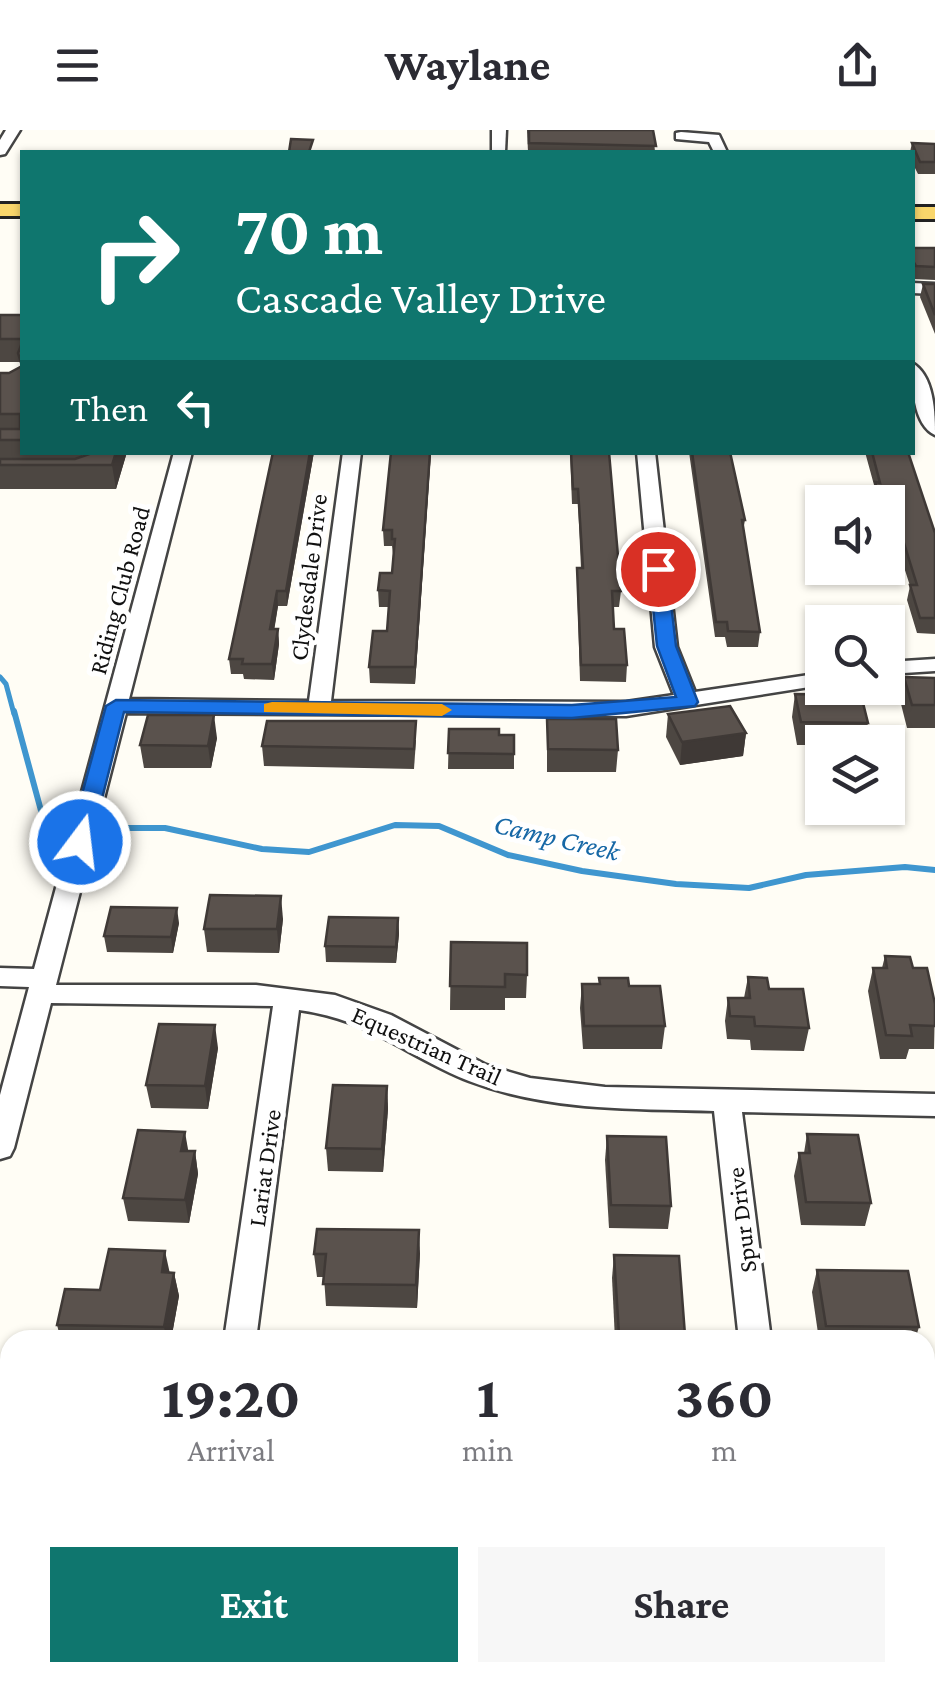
<!DOCTYPE html>
<style>
body{margin:0;font-family:"Crimson Pro",serif;background:#f7f7f7;color:#2b2b33;height:100vh;display:flex;flex-direction:column;font-size:38px;white-space:nowrap}
*{box-sizing:border-box;margin:0}
p{font-size:32px;color:#7c7c81}
.icon{flex:none;width:55px;height:55px;fill:none;stroke:currentColor;stroke-width:2;stroke-linecap:round;stroke-linejoin:round}
.map{position:relative;flex:1;overflow:hidden}
.drawer{position:absolute;left:0px;top:1200px;width:935px;height:352px;display:flex;flex-direction:column;background:#fff;border-radius:30px 30px 0 0;box-shadow:0 2px 8px #0004}
.drawer>*{flex:none}
.banner{position:absolute;left:20px;top:20px;width:895px;height:305px;border-radius:0px;box-shadow:0 2px 8px #0004;background:#0f766e;color:#fff;overflow:hidden}
.controls{position:absolute;left:805px;top:355px;display:grid;gap:20px}
.controls a{display:grid;place-items:center;width:100px;height:100px;border-radius:0px;background:#fff;box-shadow:0 2px 8px #0004;font-size:50px}
.pin{position:absolute;display:grid;place-items:center;width:85px;height:85px;color:#fff;margin:-42px;border:5px solid #fff;border-radius:50%;box-shadow:0 2px 10px #0007}
.me{position:absolute;width:110px;margin:-55px;rotate:15deg;stroke-linejoin:round;filter:drop-shadow(0 0 8px #0008)}
.turn{display:flex;align-items:center;gap:35px;height:210px;padding:0 50px;font-size:45px}
.turn .icon{width:130px;height:130px;stroke-width:2.5}
.turn b{display:block;font-size:70px;line-height:85px}
.then{display:flex;align-items:center;height:95px;padding:0 50px;background:#0003;gap:20px;font-size:38px}
.eta{display:flex;justify-content:space-evenly;align-items:center;height:170px;text-align:center}
.eta b{font-size:60px;font-weight:700;line-height:70px}
.button{display:flex;gap:20px;margin-top:auto;padding:20px 50px}
.button a{flex:1;height:115px;border-radius:0px;background:#0f766e;color:#fff;font-size:40px;font-weight:700;line-height:115px;text-align:center}
.button a+a{background:#f7f7f7;color:#2b2b33}
header{display:flex;justify-content:space-between;align-items:center;height:130px;padding:0 50px;background:#fff;font-size:45px;font-weight:700}
.map>svg:first-child{display:block}
.lines{fill:none;stroke-linecap:round;stroke-linejoin:round}
.stream-far1{stroke:#3f96cf;stroke-width:5}
.stream{stroke:#3f96cf;stroke-width:6}
.minor-casing{stroke:#444;stroke-width:5}
.major-casing{stroke:#222;stroke-width:6}
.minor{fill:#fff;fill-rule:evenodd}
.major{fill:#f9d66b;fill-rule:evenodd}
.wall{fill:#4d4742}
.shaded-wall{fill:#3f3936}
.building{fill:#5a524d;stroke:#3f3936;stroke-width:2.5}
.route{fill:#1a73e8;stroke:#114b97;stroke-width:2.5}
.slow{fill:#f59e0b}
.labels{text-anchor:middle;stroke-width:10;stroke-linejoin:round;paint-order:stroke}
.street-label{font-size:25px;fill:#111;stroke:#fff}
.water-label{font-size:28px;font-style:italic;fill:#1768a6;stroke:#fff}
</style>
<header><svg class="icon" aria-label="menu" viewBox="0 0 24 24"><path d="M4 6h16M4 12h16M4 18h16"/></svg>Waylane<svg class="icon" aria-label="share" viewBox="0 0 24 24"><path d="M12 15V3M7 8l5-5 5 5M5 13v7h14v-7"/></svg></header>
<div class="map">
<svg width="935" height="1552" viewBox="0 0 935 1552">
<rect width="100%" height="100%" fill="#fffdf5"/>
<g class="lines">
<polyline class="stream-far1" points="0,547 6,554 14,584"/>
<g class="stream">
<polyline points="14,581 43,688 65,692"/>
<polyline points="117,698 165,698 262,719 309,722 395,695 439,696 508,725 582,741 676,754 749,758 806,745 905,737 935,740"/>
</g>
<g class="minor-casing">
<g id="minor">
<polygon points="6,0 20,0 5,24 0,25 0,10"/>
<polygon points="492,0 506,0 505,22 492,22"/>
<polygon points="681,2 719,5 727,22 714,22 709,12 676,9 676,3"/>
<polygon points="912,153 935,154 935,164 912,163"/>
<path d="M912 233C934 245 935 283 935 305 913 295 912 255 912 233Z"/>
<path d="M174 322H192L129 569 309 571 343 322H361L331 571 626 572 674 565 655 517 637 322H655L677 517 695 562 822 543V555L626 586 126 583 56 855H256L335 865 391 885 486 935 530 948 605 957 935 964V986L742 982 771 1210H739L714 981C632 979 547 981 469 951 406 926 371 890 299 880L256 1210H224L273 876 51 873 14 1018 10 1026 0 1029V965L29 857 0 856V838L34 839Z"/>
<polygon points="935,529 935,541 888,544 888,532"/>
<polygon points="174,1542 210,1542 209,1552 173,1552"/>
<polygon points="776,1542 812,1542 813,1552 777,1552"/>
</g>
</g>
<g class="major-casing">
<g id="major">
<rect x="0" y="74" width="22" height="12"/>
<rect x="912" y="77" width="23" height="12"/>
</g>
</g>
<use href="#minor" class="minor"/>
<use href="#major" class="major"/>
</g>
<g class="wall">
<polygon points="527,0 653,0 655,22 528,22"/>
<polygon points="912,13 935,14 935,44 918,44 912,32 912,22 910,22"/>
<polygon points="912,118 935,118 935,150 913,149"/>
<polygon points="923,154 935,154 935,204 920,167"/>
<polygon points="0,185 22,185 22,322 83,322 82,327 127,322 116,359 0,359 0,243 9,243 21,236 20,232 0,232"/>
<polygon points="273,322 314,322 287,476 278,476 274,499 278,499 279,514 274,550 244,549 243,544 231,544 229,529"/>
<polygon points="391,322 431,322 415,554 370,553 369,537 387,501 389,477 379,477 378,460 392,443 393,424 392,416 384,416 383,400"/>
<polygon points="570,322 609,322 621,461 619,477 613,477 614,499 627,535 626,552 580,551 577,454 577,438 581,438 578,374 572,374"/>
<polygon points="689,322 730,322 745,390 743,401 760,502 758,517 727,517 725,507 715,507"/>
<polygon points="865,322 908,322 935,403 935,504 917,503 907,470 910,456 891,396 888,396 888,372 874,372 872,367 874,355"/>
<polygon points="904,547 935,548 935,598 907,598 900,570"/>
<polygon points="795,564 868,593 864,612 822,612 822,615 797,615 792,587"/>
<polygon points="668,584 746,603 743,626 680,635 666,607"/>
<polygon points="547,589 618,620 616,642 547,642"/>
<polygon points="449,599 499,605 514,605 514,639 448,639"/>
<polygon points="217,608 211,638 144,638 140,615"/>
<polygon points="416,610 414,639 264,636 262,616"/>
<polygon points="398,788 399,804 396,833 326,832 325,816"/>
<polygon points="283,789 279,823 207,822 204,799"/>
<polygon points="179,793 173,823 107,822 104,806"/>
<polygon points="451,812 527,845 526,868 505,868 505,880 450,880"/>
<polygon points="885,826 913,838 935,874 934,919 909,919 906,929 880,929 868,861 873,838 882,838"/>
<polygon points="748,847 769,859 809,898 804,921 751,920 750,910 727,909 725,891 728,868 744,868"/>
<polygon points="599,848 629,856 665,896 662,919 583,919 580,878 582,854 599,854"/>
<polygon points="218,918 208,979 151,978 146,955"/>
<polygon points="387,956 388,979 383,1042 328,1041 326,1018"/>
<polygon points="807,1004 871,1073 865,1096 801,1095 794,1046 799,1023 804,1023"/>
<polygon points="607,1006 671,1076 668,1099 609,1098 605,1030"/>
<polygon points="195,1021 198,1044 189,1093 128,1091 123,1068"/>
<polygon points="420,1123 417,1178 326,1176 324,1147 317,1147 314,1124"/>
<polygon points="614,1125 685,1205 685,1210 615,1210 612,1148"/>
<polygon points="817,1140 919,1197 915,1210 819,1210 812,1162"/>
<polygon points="170,1143 174,1143 179,1166 171,1210 61,1210 57,1195 100,1160"/>
<rect x="925" y="1420" width="10" height="122"/>
<polygon points="36,1542 68,1542 67,1545 37,1544"/>
</g>
<g class="shaded-wall">
<polygon points="116,322 127,322 116,359 112,335"/>
<polygon points="310,322 314,322 287,476 286,461"/>
<polygon points="430,322 431,322 415,554 415,537"/>
<polygon points="277,461 278,476 272,514 270,499"/>
<polygon points="278,499 279,514 274,550 272,534"/>
<polygon points="214,585 217,608 211,638 208,616"/>
<polygon points="746,603 743,626 680,635 682,612"/>
<polygon points="281,766 283,789 279,823 277,799"/>
<polygon points="177,778 179,793 173,823 171,807"/>
<polygon points="398,788 399,804 396,833 396,817"/>
<polygon points="215,895 218,918 208,979 205,956"/>
<polygon points="387,956 388,979 383,1042 382,1019"/>
<polygon points="185,1002 189,1025 181,1021"/>
<polygon points="195,1021 198,1044 189,1093 185,1070"/>
<polygon points="419,1100 420,1123 417,1178 416,1155"/>
<polygon points="165,1121 170,1144 162,1142"/>
<polygon points="174,1143 179,1166 171,1210 167,1210 164,1197"/>
</g>
<g class="building">
<polygon points="529,0 653,0 656,16 529,13"/>
<polygon points="291,9 313,10 309,22 289,22"/>
<polygon points="912,13 935,14 935,32 920,32"/>
<polygon points="912,118 935,118 935,137 916,136 912,129"/>
<polygon points="923,154 935,154 935,185"/>
<rect x="0" y="185" width="22" height="24"/>
<polygon points="22,213 22,310 0,310 0,299 20,299 20,284 0,284 0,243 9,243 22,236 18,223"/>
<polygon points="95,322 116,322 112,335 0,335 0,329 75,329"/>
<polygon points="273,322 310,322 286,461 277,461 270,499 278,499 272,534 242,534 243,529 229,529"/>
<polygon points="391,322 430,322 415,537 369,537 373,501 387,501 390,461 378,460 380,443 392,443 395,409 392,409 392,400 383,400"/>
<polygon points="571,322 609,322 621,461 612,461 614,499 624,499 627,535 581,535 577,438 583,438 578,359 573,359"/>
<polygon points="692,322 730,322 745,390 742,390 760,502 728,501 727,492 716,492"/>
<polygon points="872,322 908,322 935,403 935,488 920,488 910,455 917,455 894,381 888,381 888,372 881,372 875,352 880,353"/>
<polygon points="904,547 935,548 935,575 912,575"/>
<polygon points="795,564 861,565 868,593 801,592"/>
<polygon points="730,576 746,603 682,612 668,584"/>
<polygon points="148,585 214,585 208,616 140,615"/>
<polygon points="547,589 616,589 618,620 548,619"/>
<polygon points="267,591 416,591 414,619 262,616"/>
<polygon points="449,599 499,599 499,605 514,605 514,624 448,623"/>
<polygon points="210,765 281,766 277,799 204,799"/>
<polygon points="111,777 177,778 171,807 104,806"/>
<polygon points="329,787 398,788 396,817 325,816"/>
<polygon points="451,812 527,813 527,845 505,844 505,857 450,856"/>
<polygon points="885,826 910,827 913,838 927,838 935,874 935,896 910,895 912,906 886,905 873,838 887,838"/>
<polygon points="748,847 767,848 769,859 803,859 809,898 755,896 754,887 730,886 728,868 750,868"/>
<polygon points="599,848 628,848 629,856 660,856 665,896 584,896 582,854 600,854"/>
<polygon points="159,894 215,895 205,956 146,955"/>
<polygon points="333,955 387,956 382,1019 326,1018"/>
<polygon points="138,1000 185,1002 181,1021 195,1021 185,1070 123,1068"/>
<polygon points="807,1004 858,1005 871,1073 806,1072 799,1023 810,1023"/>
<polygon points="607,1006 666,1007 671,1076 611,1075"/>
<polygon points="317,1099 419,1100 416,1155 323,1154 326,1124 314,1124"/>
<polygon points="109,1119 165,1121 162,1142 174,1143 164,1197 57,1195 65,1159 100,1160"/>
<polygon points="614,1125 679,1126 685,1205 619,1204"/>
<polygon points="817,1140 908,1141 919,1197 826,1196"/>
<rect x="925" y="1420" width="10" height="102"/>
</g>
<polygon class="route" points="658,434 667,439 676,516 698,572 695,576 572,588 124,582 91,712 80,719 69,712 106,576 116,570 572,575 676,567 657,516 649,439"/>
<polygon class="slow" points="272,572 442,574 452,580 442,586 264,582 264,574"/>
<g class="labels">
<g class="street-label">
<text transform="translate(308 447) rotate(-83)" y="9">Clydesdale Drive</text>
<text transform="translate(119 460) rotate(-75)" y="9">Riding Club Road</text>
<text transform="translate(427 915) rotate(24)" y="9">Equestrian Trail</text>
<text transform="translate(264 1038) rotate(-82)" y="9">Lariat Drive</text>
<text transform="translate(741 1090) rotate(-97)" y="9">Spur Drive</text>
</g>
<g class="water-label">
<text transform="translate(557 707) rotate(13)" y="10">Camp Creek</text>
</g>
</g>
</svg>
<div class="controls">
<a><svg class="icon" aria-label="sound" viewBox="0 0 24 24"><path d="M4 9h4l5-4v14l-5-4H4zM17 9q2 3 0 6"/></svg></a>
<a><svg class="icon" aria-label="search" viewBox="0 0 24 24"><circle cx="10" cy="10" r="6"/><path d="M15 15l6 6"/></svg></a>
<a><svg class="icon" aria-label="layers" viewBox="0 0 24 24"><path d="M12 4l9 5-9 5-9-5zM3 14l9 5 9-5"/></svg></a>
</div>
<div class="pin" style="left:658px;top:439px;background:#d93025"><svg class="icon" aria-label="arrive" viewBox="0 0 24 24"><path d="M6 21V4h12l-3 4 3 4H6"/></svg></div>
<svg class="me" style="left:80px;top:712px" viewBox="-20 -20 40 40"><circle r="17" fill="#1a73e8" stroke="#fff" stroke-width="3"/><path d="M0-11L8 9 0 5-8 9z" fill="#fff"/></svg>
<div class="banner">
<div class="turn"><svg class="icon" aria-label="right" viewBox="0 0 24 24"><path d="M7 20v-9h11M14 6l5 5-5 5"/></svg><div><b>70 m</b>Cascade Valley Drive</div></div>
<div class="then">Then<svg class="icon" aria-label="left" viewBox="0 0 24 24"><path d="M17 20v-9H6M10 6l-5 5 5 5"/></svg></div>
</div>
<section class="drawer">
<div class="eta">
<div><b>19:20</b><p>Arrival</p></div>
<div><b>1</b><p>min</p></div>
<div><b>360</b><p>m</p></div>
</div>
<div class="button"><a>Exit</a><a>Share</a></div>
</section>
</div>
